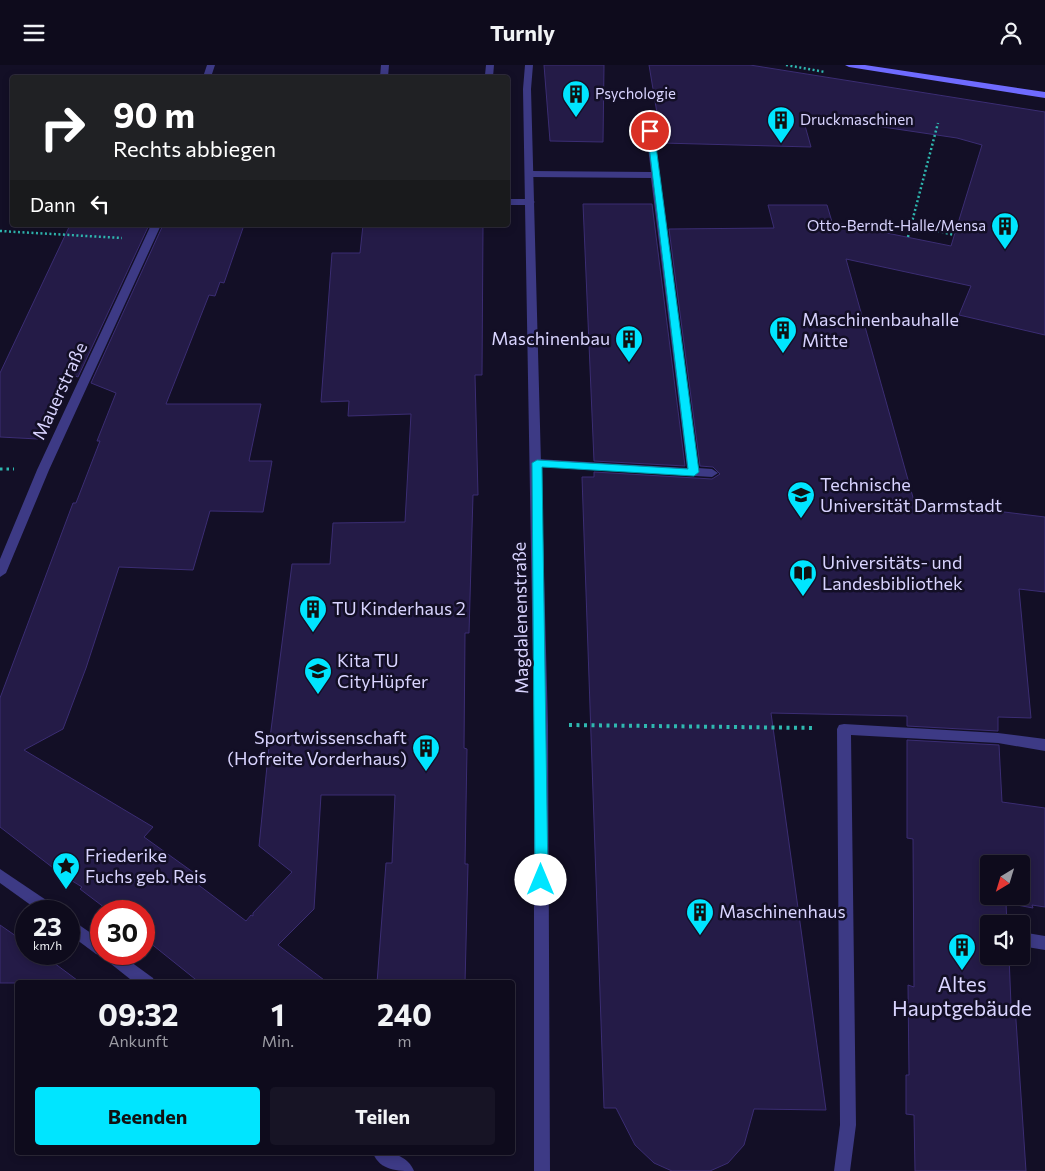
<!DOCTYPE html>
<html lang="de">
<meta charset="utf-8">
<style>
body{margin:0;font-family:Commissioner,sans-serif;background:#171425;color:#f1f3f6;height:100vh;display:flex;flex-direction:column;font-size:19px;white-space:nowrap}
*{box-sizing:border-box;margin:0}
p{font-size:16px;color:#9b9ba3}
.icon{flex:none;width:28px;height:28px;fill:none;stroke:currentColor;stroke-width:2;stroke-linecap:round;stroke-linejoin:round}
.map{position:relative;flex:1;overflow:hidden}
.side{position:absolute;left:15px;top:915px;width:500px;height:175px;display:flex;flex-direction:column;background:#0e0b1c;border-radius:5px;box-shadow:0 2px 8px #0003,0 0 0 1px #2e2b3b}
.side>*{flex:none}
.hud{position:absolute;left:10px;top:10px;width:500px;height:152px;border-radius:5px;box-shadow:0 2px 8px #0003,0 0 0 1px #2e2b3b;background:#202124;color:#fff;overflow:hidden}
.needle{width:32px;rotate:218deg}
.fabs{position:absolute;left:980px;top:790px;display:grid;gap:10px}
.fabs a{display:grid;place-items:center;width:50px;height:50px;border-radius:5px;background:#0e0b1c;box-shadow:0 2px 8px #0003,0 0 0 1px #2e2b3b;font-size:25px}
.speed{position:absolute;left:15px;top:835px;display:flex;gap:10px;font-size:25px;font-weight:700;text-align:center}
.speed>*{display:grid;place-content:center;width:65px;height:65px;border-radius:50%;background:#0e0b1c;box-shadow:0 2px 8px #0003,0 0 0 1px #2e2b3b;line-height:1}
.speed small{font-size:12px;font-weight:400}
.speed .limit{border:8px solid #d22;background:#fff;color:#111}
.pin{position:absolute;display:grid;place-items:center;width:42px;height:42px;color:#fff;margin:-21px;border:2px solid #fff;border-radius:50%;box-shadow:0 1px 5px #0007}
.me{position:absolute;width:55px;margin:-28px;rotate:0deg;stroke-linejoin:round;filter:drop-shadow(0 0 4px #0008)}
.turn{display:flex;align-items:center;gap:18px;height:105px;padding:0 20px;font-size:22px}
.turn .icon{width:65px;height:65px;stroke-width:2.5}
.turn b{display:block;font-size:35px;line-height:42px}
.then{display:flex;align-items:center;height:48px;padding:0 20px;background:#0003;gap:10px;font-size:19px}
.eta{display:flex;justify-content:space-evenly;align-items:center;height:85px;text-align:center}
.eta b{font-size:30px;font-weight:700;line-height:35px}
.action{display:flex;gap:10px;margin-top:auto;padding:10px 20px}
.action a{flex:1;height:58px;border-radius:5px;background:#00e5ff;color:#111;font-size:20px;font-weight:700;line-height:58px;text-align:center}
.action a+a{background:#171425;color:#f1f3f6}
header{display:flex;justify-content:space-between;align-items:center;height:65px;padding:0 20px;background:#0e0b1c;font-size:22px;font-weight:700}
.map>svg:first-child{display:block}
.building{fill:#241b47;stroke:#3b2d73;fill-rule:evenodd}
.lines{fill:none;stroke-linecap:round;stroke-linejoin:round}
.path-far2{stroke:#2fb8b0;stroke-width:2.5;stroke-dasharray:2 2.5;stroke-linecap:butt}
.path-far1{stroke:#2fb8b0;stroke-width:3;stroke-dasharray:2.5 4;stroke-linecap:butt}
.path{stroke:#2fb8b0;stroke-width:4;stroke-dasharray:3 4.5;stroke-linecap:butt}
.lane{fill:#3d3a85;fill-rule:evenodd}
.street{fill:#3d3a85;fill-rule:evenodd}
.secondary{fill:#6f6bff;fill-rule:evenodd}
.route{fill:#00e5ff;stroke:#0095a6}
.labels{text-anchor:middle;stroke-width:5;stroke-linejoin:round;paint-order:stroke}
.far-poi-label{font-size:15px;fill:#d9d4ff;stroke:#130f26;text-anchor:start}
.poi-label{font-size:18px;fill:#d9d4ff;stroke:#130f26;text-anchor:start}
.street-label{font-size:18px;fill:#d9d4ff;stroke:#130f26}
.near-poi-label{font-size:21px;fill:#d9d4ff;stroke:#130f26}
</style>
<header><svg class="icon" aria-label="menu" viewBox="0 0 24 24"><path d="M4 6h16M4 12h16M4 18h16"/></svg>Turnly<svg class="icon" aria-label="person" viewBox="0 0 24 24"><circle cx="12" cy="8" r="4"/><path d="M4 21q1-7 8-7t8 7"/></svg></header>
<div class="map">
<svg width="1045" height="1106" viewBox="0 0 1045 1106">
<rect width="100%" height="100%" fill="#130f26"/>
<g class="building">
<polygon points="544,0 604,0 603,77 550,76"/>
<polygon points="649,0 750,0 1045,47 1045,270 959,250 971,221 846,194 914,436 1045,452 1045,527 1019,524 1031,653 998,652 998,666 907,661 907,651 771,648 826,1045 754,1044 744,1080 728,1098 710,1106 672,1106 654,1098 635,1080 616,1043 604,1043 582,412 594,412 594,407 712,414 720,409 713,402 700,401 669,164 774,163 768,140 827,140 832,157 951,181 982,80 957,73 802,50 811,82 662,78"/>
<polygon points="583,139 652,139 685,401 594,396"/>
<polygon points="70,160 149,160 78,312 66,308 38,374 0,372 0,308"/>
<polygon points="163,160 244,160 224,218 220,217 215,231 209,230 166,339 261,339 249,396 272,396 263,447 210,446 193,505 119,502 86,603 63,664 24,685 153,762 144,772 197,810 192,815 246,856 251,850 253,851 253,848 292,807 259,781 269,681 292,499 330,499 333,458 405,457 411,349 348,351 349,336 321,337 332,188 360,188 363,160 483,160 482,310 475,310 478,430 473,430 469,568 465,568 464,683 467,684 465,799 468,799 465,918 377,918 386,798 392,798 395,730 321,730 314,844 278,880 328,918 200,918 144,873 144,846 109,846 80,824 82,822 61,809 0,762 0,633 73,438 76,438 100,376 97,376 116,328 91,318"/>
<path d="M907 675 999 680 1002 737 1045 743V842L1032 840 1033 843 1006 838 1007 859H989V891H1009L1011 940H1015L1026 1106H915L914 1050 906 1049V1010H909L908 920 914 922 913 774 907 773ZM989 799H1021V831H989Z"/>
<polygon points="0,860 26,878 26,889 42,889 81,918 0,918"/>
</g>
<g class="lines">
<g class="path-far2">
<polyline points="786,0 825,7"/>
<polyline points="911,159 954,170"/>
<polyline points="0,166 122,173"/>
<polyline points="908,172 938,58"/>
</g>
<polyline class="path-far1" points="0,404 14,404"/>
<polyline class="path" points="569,660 815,663"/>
<g class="lane">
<polygon points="650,63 654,66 698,403 712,404 718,408 712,412 533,401 531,398 533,395 537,394 687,403 651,113 530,112 526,109 530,106 651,107 646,66"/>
<polygon points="508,134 530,134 535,137 530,140 508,140"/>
<polygon points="844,659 998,668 1045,674 1045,686 998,678 851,670 856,1060 850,1106 834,1106 840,1060 837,664 839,660"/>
<polygon points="1021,867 1045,871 1045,885 1021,881"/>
</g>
<g class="street">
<polygon points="207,0 215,0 211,12 203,12"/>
<polygon points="381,0 389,0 388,12 380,12"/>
<polygon points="486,0 494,0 493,12 467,12 471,10 485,10"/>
<polygon points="525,0 533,0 531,24 548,660 550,1106 534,1106 534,660 523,24"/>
<polygon points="151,160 161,160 49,405 6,508 0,512 0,494 37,405"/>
<polygon points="0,804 55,841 57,846 39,846 0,818"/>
<polygon points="69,853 101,875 101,889 120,889 153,913 155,918 135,918 101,891 96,889 69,869"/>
<path d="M373 1088C388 1086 407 1089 414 1106 398 1106 380 1106 373 1088Z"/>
</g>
<polygon class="secondary" points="845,0 865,0 1045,27 1045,33 849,2"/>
</g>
<polygon class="route" points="647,64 654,66 699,407 694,411 542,402 548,815 546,819 541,821 537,819 535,815 532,398 537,395 688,404"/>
<defs>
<g id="building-pin" transform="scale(1.4375)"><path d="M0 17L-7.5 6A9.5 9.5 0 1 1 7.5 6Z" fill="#00e5ff" stroke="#130f26"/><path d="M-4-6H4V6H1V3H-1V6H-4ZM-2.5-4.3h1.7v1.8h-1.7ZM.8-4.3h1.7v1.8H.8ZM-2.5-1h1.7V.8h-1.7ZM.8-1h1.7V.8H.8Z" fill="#111"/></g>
<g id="university-pin" transform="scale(1.4375)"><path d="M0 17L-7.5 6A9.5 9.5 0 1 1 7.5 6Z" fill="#00e5ff" stroke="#130f26"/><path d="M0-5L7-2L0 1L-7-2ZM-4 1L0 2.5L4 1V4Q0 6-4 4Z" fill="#111"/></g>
<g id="library-pin" transform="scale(1.4375)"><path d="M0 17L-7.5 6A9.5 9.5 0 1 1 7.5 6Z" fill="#00e5ff" stroke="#130f26"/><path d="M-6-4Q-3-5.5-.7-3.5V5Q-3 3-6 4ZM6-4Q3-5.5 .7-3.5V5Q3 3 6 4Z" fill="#111"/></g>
<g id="school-pin" transform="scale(1.4375)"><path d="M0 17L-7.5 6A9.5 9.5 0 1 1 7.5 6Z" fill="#00e5ff" stroke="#130f26"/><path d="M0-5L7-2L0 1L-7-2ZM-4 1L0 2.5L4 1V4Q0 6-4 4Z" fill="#111"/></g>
<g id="sight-pin" transform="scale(1.4375)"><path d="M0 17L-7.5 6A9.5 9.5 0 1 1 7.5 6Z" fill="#00e5ff" stroke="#130f26"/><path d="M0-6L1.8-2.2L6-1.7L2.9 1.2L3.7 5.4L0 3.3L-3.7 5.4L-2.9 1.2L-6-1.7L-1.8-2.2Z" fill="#111"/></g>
</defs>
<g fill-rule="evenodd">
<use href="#building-pin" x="576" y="29"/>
<use href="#building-pin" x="781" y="55"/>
<use href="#building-pin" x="1005" y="161"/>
<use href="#building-pin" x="783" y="265"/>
<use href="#building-pin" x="629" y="274"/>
<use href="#university-pin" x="801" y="430"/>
<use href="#library-pin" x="803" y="508"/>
<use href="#building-pin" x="313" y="544"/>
<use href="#school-pin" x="318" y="606"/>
<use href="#building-pin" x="426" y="683"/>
<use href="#sight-pin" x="66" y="801"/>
<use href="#building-pin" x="700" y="847"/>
<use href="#building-pin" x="962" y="882"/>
</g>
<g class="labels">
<g class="far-poi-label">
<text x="595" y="34">Psychologie</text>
<text x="800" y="60">Druckmaschinen</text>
<text x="986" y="166" text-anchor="end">Otto-Berndt-Halle/Mensa</text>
</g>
<g class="poi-label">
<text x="802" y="261">Maschinenbauhalle<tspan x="802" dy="21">Mitte</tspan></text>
<text x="610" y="280" text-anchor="end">Maschinenbau</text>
<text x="820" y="426">Technische<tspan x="820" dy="21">Universität Darmstadt</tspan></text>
<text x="822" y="504">Universitäts- und<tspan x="822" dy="21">Landesbibliothek</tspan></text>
<text x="332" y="550">TU Kinderhaus 2</text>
<text x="337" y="602">Kita TU<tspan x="337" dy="21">CityHüpfer</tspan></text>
<text x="407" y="679" text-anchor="end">Sportwissenschaft<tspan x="407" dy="21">(Hofreite Vorderhaus)</tspan></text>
<text x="85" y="797">Friederike<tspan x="85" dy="21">Fuchs geb. Reis</tspan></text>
<text x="719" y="853">Maschinenhaus</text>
</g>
<g class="street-label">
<text transform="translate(60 326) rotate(-65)" y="6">Mauerstraße</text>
<text transform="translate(521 553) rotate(-91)" y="6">Magdalenenstraße</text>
</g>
<g class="near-poi-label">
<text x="962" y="927">Altes<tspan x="962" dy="24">Hauptgebäude</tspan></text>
</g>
</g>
</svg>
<div class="fabs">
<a><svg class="needle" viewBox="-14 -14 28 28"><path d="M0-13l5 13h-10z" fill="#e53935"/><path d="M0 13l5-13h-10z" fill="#9b9ba3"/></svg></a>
<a><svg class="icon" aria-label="sound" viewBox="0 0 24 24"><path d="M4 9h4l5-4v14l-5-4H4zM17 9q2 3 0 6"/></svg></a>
</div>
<div class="speed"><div>23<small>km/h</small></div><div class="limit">30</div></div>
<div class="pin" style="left:650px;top:66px;background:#d93025"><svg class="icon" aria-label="arrive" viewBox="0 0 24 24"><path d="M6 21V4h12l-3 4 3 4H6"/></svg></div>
<svg class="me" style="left:541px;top:815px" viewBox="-20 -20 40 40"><circle r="19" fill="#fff"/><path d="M0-13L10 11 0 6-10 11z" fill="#00e5ff"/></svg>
<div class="hud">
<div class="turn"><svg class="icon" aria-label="right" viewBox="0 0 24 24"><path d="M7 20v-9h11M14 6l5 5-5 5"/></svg><div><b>90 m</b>Rechts abbiegen</div></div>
<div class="then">Dann<svg class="icon" aria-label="left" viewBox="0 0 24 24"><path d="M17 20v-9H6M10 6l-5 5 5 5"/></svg></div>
</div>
<section class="side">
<div class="eta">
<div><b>09:32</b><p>Ankunft</p></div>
<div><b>1</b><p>Min.</p></div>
<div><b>240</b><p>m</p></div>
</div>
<div class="action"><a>Beenden</a><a>Teilen</a></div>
</section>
</div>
